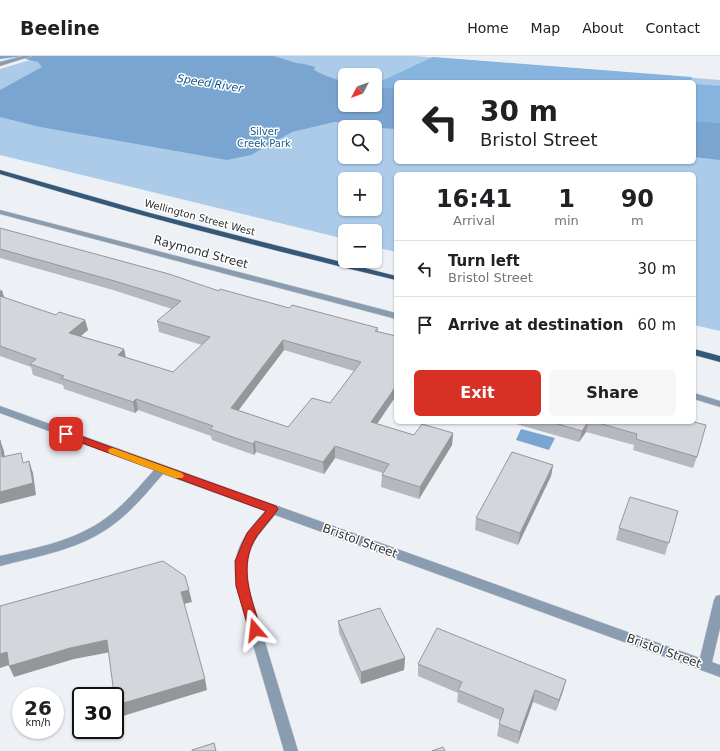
<!DOCTYPE html>
<meta charset="utf-8">
<style>
body{margin:0;font-family:"DejaVu Sans",sans-serif;background:#f6f6f6;color:#202124;height:100vh;display:flex;flex-direction:column;font-size:15px;white-space:nowrap}
*{box-sizing:border-box;margin:0}
p{font-size:13px;color:#757577}
.icon{flex:none;width:22px;height:22px;fill:none;stroke:currentColor;stroke-width:2;stroke-linecap:round;stroke-linejoin:round}
.map{position:relative;flex:1;overflow:hidden}
.side{position:absolute;left:394px;top:116px;width:302px;height:252px;display:flex;flex-direction:column;background:#fff;border-radius:6px;box-shadow:0 1px 3px #0004}
.side>*{flex:none}
.banner{position:absolute;left:394px;top:24px;width:302px;height:84px;border-radius:6px;box-shadow:0 1px 3px #0004;background:#fff;color:#202124;overflow:hidden}
.needle{width:26px;rotate:229deg}
.buttons{position:absolute;left:338px;top:12px;display:grid;gap:8px}
.buttons a{display:grid;place-items:center;width:44px;height:44px;border-radius:6px;background:#fff;box-shadow:0 1px 3px #0004;font-size:20px}
.speed{position:absolute;left:12px;top:631px;display:flex;gap:8px;font-size:20px;font-weight:700;text-align:center}
.speed>*{display:grid;place-content:center;width:52px;height:52px;border-radius:50%;background:#fff;box-shadow:0 1px 3px #0004;line-height:1}
.speed small{font-size:10px;font-weight:400}
.speed .limit{border:2px solid #111;border-radius:6px;background:#fff;color:#111}
.pin{position:absolute;display:grid;place-items:center;width:34px;height:34px;color:#fff;margin:-17px;border-radius:8px;box-shadow:0 2px 6px #0006}
.me{position:absolute;width:44px;margin:-22px;rotate:343deg;stroke-linejoin:round;filter:drop-shadow(0 0 3px #0008)}
.turn{display:flex;align-items:center;gap:14px;height:84px;padding:0 20px;font-size:18px}
.turn .icon{width:52px;height:52px;stroke-width:2.5}
.turn b{display:block;font-size:28px;line-height:34px}
.eta{display:flex;justify-content:space-evenly;align-items:center;height:68px;text-align:center}
.eta b{font-size:24px;font-weight:600;line-height:28px}
.action{display:flex;gap:8px;margin-top:auto;padding:8px 20px}
.action a{flex:1;height:46px;border-radius:6px;background:#d93025;color:#fff;font-size:16px;font-weight:600;line-height:46px;text-align:center}
.action a+a{background:#f6f6f6;color:#202124}
ul{padding:0;list-style:none}
li{display:flex;align-items:center;gap:12px;height:56px;padding:0 20px;border-top:1px solid #e0e0e0}
li div{flex:1}
li b{display:block;font-size:15px}
li em{font-style:normal}
header{display:flex;align-items:center;gap:24px;box-sizing:border-box;height:56px;padding:0 20px;background:#fff;border-bottom:1px solid #e0e0e0}
header strong{font-size:19px}
nav{display:flex;gap:22px;margin-inline-start:auto;font-size:14px}
.map>svg:first-child{display:block}
.green{fill:#abcbe9;fill-rule:evenodd}
.forest{fill:#87b3df}
.water{fill:#7aa5d0}
.lines{fill:none;stroke-linecap:round;stroke-linejoin:round}
.minor-casing{stroke:#caced2;stroke-width:1}
.primary-casing{stroke:#caced2;stroke-width:1}
.minor{fill:#8a9db0;fill-rule:evenodd}
.primary{fill:#365878;fill-rule:evenodd}
.wall{fill:#b5b9bd;fill-rule:evenodd}
.shaded-wall{fill:#94969a}
.building{fill:#d3d7dc;stroke:#94969a;fill-rule:evenodd}
.route{fill:#d93025;stroke:#8d1f18}
.slow{fill:#f59e0b}
.labels{text-anchor:middle;stroke-width:3;stroke-linejoin:round;paint-order:stroke}
.far-park-label{font-size:10px;fill:#195a90;stroke:#fff}
.far-street-label{font-size:10px;fill:#2d2f30;stroke:#fff}
.far-water-label{font-size:11px;font-style:italic;fill:#12558a;stroke:#fff}
.street-label{font-size:12px;fill:#2d2f30;stroke:#fff}
</style>
<header>
<strong>Beeline</strong>
<nav><a>Home</a><a>Map</a><a>About</a><a>Contact</a></nav>
</header>
<div class="map">
<svg width="720" height="695" viewBox="0 0 720 695">
<rect width="100%" height="100%" fill="#edf1f6"/>
<path class="green" d="M43 0H415L720 24V275L694 269V118H396V196L375 191V175H345V183L0 99V13ZM345 19H375V49H345ZM396 26H694V106H396ZM345 71H375V101H345ZM345 123H375V153H345Z"/>
<g class="forest">
<polygon points="433,1 692,21 691,26 396,26 396,36 375,34 375,28"/>
<polygon points="694,28 720,30 720,67 694,65"/>
</g>
<g class="water">
<path d="M0 0H274L296 7 304 8 315 11 314 14C324 20 335 22 345 27V49H375V34L387 32 396 33V73L362 71 353 67 334 66 292 76 251 99 227 104 40 71 0 61V34L42 11 38 6 17 1 0 3Z"/>
<polygon points="694,65 720,67 720,104 694,101"/>
<polygon points="521,373 555,382 549,394 516,384"/>
</g>
<g class="lines">
<g class="minor-casing">
<g id="minor">
<polygon points="23,0 32,0 0,10 0,6"/>
<polygon points="0,154 396,257 396,263 0,158"/>
<polygon points="694,337 720,345 720,351 694,343"/>
<path d="M0 350 700 602 714 544 716 540 720 539V572L712 606 720 609V621L275 459C253 485 244 494 248 530L298 695H284L236 530C232 494 242 481 265 455L163 418C148 435 133 454 114 468 82 493 39 500 0 510V500C36 492 75 485 106 462 124 449 139 431 154 414L0 357Z"/>
</g>
</g>
<g class="primary-casing">
<g id="primary">
<path d="M0 114 150 157 396 220V224C263 192 131 158 0 118Z"/>
<polygon points="694,293 720,300 720,306 694,299"/>
</g>
</g>
<use href="#minor" class="minor"/>
<use href="#primary" class="primary"/>
</g>
<g class="wall">
<path d="M0 172 219 235 289 252 378 272 377 368 414 379 453 377 452 389 419 443 381 431 382 419 383 417 335 402 324 418 256 396 254 399 212 384 211 380 138 354 135 357 64 333 63 329 33 319 31 311 0 300V233L4 242 56 259 85 264 88 274 81 280 124 293 126 301 173 316 202 289 159 276 157 265 172 253 113 234 0 202ZM284 294 354 315 330 347 288 371 238 354Z"/>
<polygon points="509,366 694,366 697,401 693,412 633,394 634,389 586,376 579,386"/>
<polygon points="553,409 551,420 518,489 475,474 476,462"/>
<polygon points="678,455 665,499 616,484 619,472"/>
<polygon points="338,565 405,602 404,614 361,628 339,577"/>
<polygon points="418,608 566,624 563,635 556,655 533,646 518,688 497,680 500,664 457,646 458,637 418,620"/>
</g>
<g class="shaded-wall">
<polygon points="2,234 5,244 0,247 0,235"/>
<polygon points="85,264 88,274 72,287 69,277"/>
<polygon points="283,284 284,294 232,363 231,352"/>
<polygon points="124,293 126,304 118,299"/>
<polygon points="396,330 396,340 371,377 371,366"/>
<polygon points="136,343 138,354 135,357 133,346"/>
<polygon points="588,366 586,376 579,386 582,375"/>
<polygon points="453,377 452,389 419,443 420,431"/>
<polygon points="0,384 4,395 6,412 2,401"/>
<polygon points="255,385 256,396 254,399 253,388"/>
<polygon points="335,390 335,402 324,418 323,406"/>
<polygon points="29,405 33,417 36,439 0,448 0,436"/>
<polygon points="553,409 551,420 518,489 520,477"/>
<polygon points="189,534 192,546 184,548 181,536"/>
<polygon points="107,584 111,596 74,603 14,621 9,610 70,592"/>
<polygon points="7,596 12,608 0,612 0,598"/>
<polygon points="405,602 404,614 361,628 361,616"/>
<polygon points="205,623 207,634 123,660 120,649 117,650 115,640 114,638 118,637"/>
<polygon points="566,624 563,635 556,655 559,644"/>
<polygon points="535,634 533,646 518,688 520,676"/>
</g>
<g class="building">
<path d="M0 172 169 218 219 235 220 233 289 252 292 249 378 272 375 275 396 280V330L371 366 414 379 422 368 453 377 420 431 382 419 389 408 335 390 323 406 255 385 253 388 210 373 213 370 136 343 133 346 61 322 64 320 30 308 36 303 0 290V240L56 259 59 256 85 264 69 277 124 293 118 299 173 316 210 281 157 265 181 245 111 224 0 193ZM283 284 361 306 330 347 312 342 288 371 231 352Z"/>
<polygon points="551,366 588,366 582,375"/>
<polygon points="595,366 694,366 706,369 697,401 636,383 637,378"/>
<polygon points="0,384 2,401 21,397 23,407 29,405 33,427 0,436"/>
<polygon points="512,396 553,409 520,477 476,462"/>
<polygon points="630,441 678,455 669,487 619,472"/>
<polygon points="163,505 185,520 189,534 181,536 205,623 120,648 118,637 114,638 107,584 70,592 9,610 7,596 0,598 0,550"/>
<polygon points="380,552 405,602 361,616 338,565"/>
<polygon points="437,572 566,624 559,644 535,634 520,676 499,668 504,653 458,634 462,626 418,608"/>
<polygon points="214,687 216,695 192,695 192,694"/>
<polygon points="443,691 445,695 432,695"/>
</g>
<path class="route" d="M66 375 276 450 278 453 276 456C270 464 263 472 257 480 237 510 252 543 261 574L259 577 255 579 251 577 249 574 236 530 235 505 247 477 266 455 63 380 61 378Z"/>
<polygon class="slow" points="113,392 182,417 184,420 182,422 175,422 109,397 108,395 109,393"/>
<g class="labels">
<g class="far-park-label">
<text x="264" y="79">Silver<tspan x="264" dy="12">Creek Park</tspan></text>
</g>
<g class="far-street-label">
<text transform="translate(200 161) rotate(15)" y="4">Wellington Street West</text>
</g>
<g class="far-water-label">
<text transform="translate(210 27) rotate(9)" y="4">Speed River</text>
</g>
<g class="street-label">
<text transform="translate(201 196) rotate(15)" y="4">Raymond Street</text>
<text transform="translate(360 485) rotate(20)" y="4">Bristol Street</text>
<text transform="translate(664 595) rotate(20)" y="4">Bristol Street</text>
</g>
</g>
</svg>
<div class="buttons">
<a><svg class="needle" viewBox="-14 -14 28 28"><path d="M0-13l5 13h-10z" fill="#e53935"/><path d="M0 13l5-13h-10z" fill="#757577"/></svg></a>
<a><svg class="icon" aria-label="search" viewBox="0 0 24 24"><circle cx="10" cy="10" r="6"/><path d="M15 15l6 6"/></svg></a>
<a>+</a>
<a>−</a>
</div>
<div class="speed"><div>26<small>km/h</small></div><div class="limit">30</div></div>
<div class="pin" style="left:66px;top:378px;background:#d93025"><svg class="icon" aria-label="arrive" viewBox="0 0 24 24"><path d="M6 21V4h12l-3 4 3 4H6"/></svg></div>
<svg class="me" style="left:255px;top:574px" viewBox="-20 -20 40 40"><path d="M0-17L14 15 0 8-14 15z" fill="#d93025" stroke="#fff" stroke-width="4"/></svg>
<div class="banner">
<div class="turn"><svg class="icon" aria-label="left" viewBox="0 0 24 24"><path d="M17 20v-9H6M10 6l-5 5 5 5"/></svg><div><b>30 m</b>Bristol Street</div></div>
</div>
<section class="side">
<div class="eta">
<div><b>16:41</b><p>Arrival</p></div>
<div><b>1</b><p>min</p></div>
<div><b>90</b><p>m</p></div>
</div>
<ul>
<li><svg class="icon" aria-label="left" viewBox="0 0 24 24"><path d="M17 20v-9H6M10 6l-5 5 5 5"/></svg><div><b>Turn left</b><p>Bristol Street</p></div><em>30 m</em></li>
<li><svg class="icon" aria-label="arrive" viewBox="0 0 24 24"><path d="M6 21V4h12l-3 4 3 4H6"/></svg><div><b>Arrive at destination</b></div><em>60 m</em></li>
</ul>
<div class="action"><a>Exit</a><a>Share</a></div>
</section>
</div>
